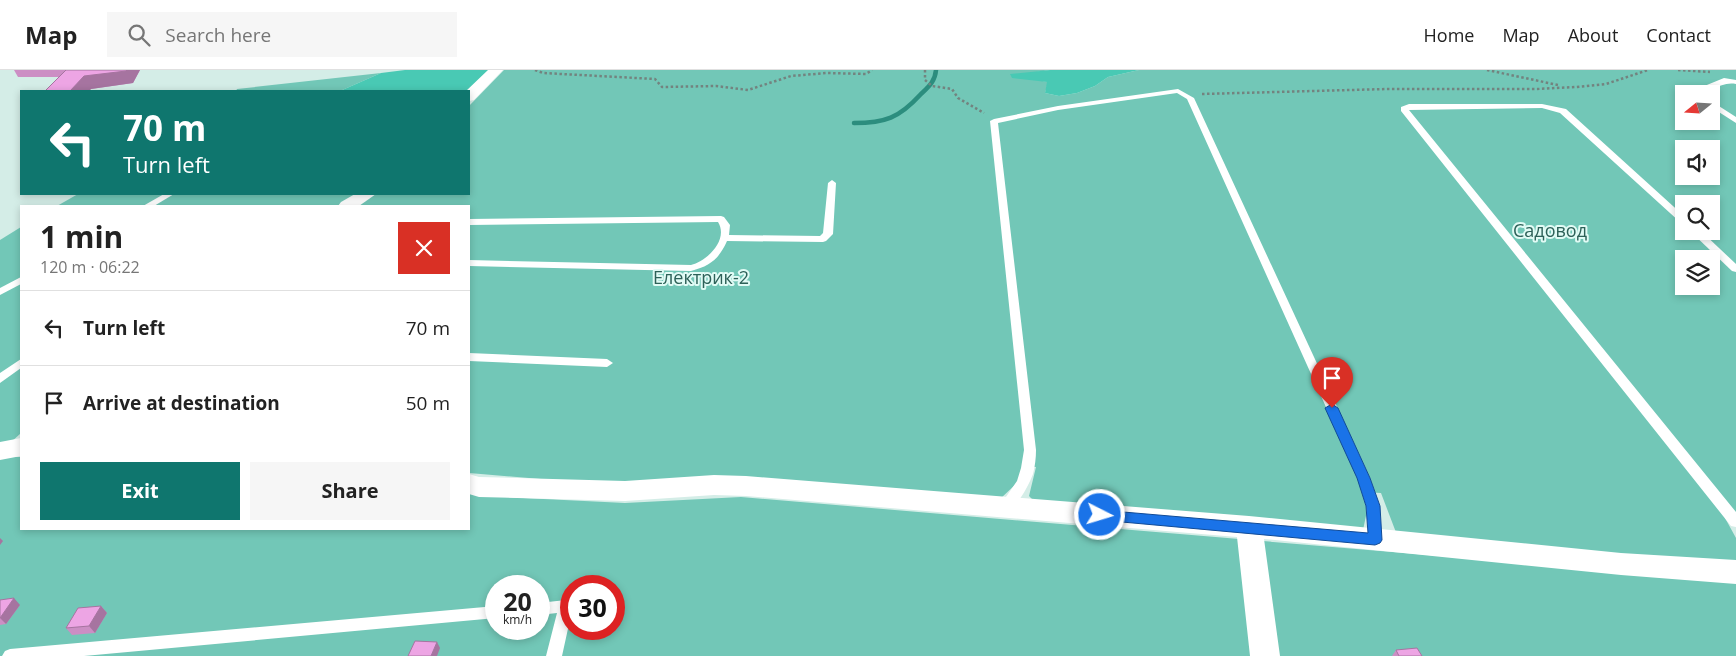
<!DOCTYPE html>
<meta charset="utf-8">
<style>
body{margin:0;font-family:"Open Sans",sans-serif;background:#f6f6f6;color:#222;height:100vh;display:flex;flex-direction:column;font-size:19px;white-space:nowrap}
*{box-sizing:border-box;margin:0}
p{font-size:16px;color:#767676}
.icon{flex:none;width:28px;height:28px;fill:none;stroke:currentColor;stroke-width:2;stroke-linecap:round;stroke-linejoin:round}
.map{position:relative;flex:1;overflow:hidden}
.panel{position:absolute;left:20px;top:135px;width:450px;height:325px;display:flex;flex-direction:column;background:#fff;border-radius:0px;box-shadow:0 2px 8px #0003}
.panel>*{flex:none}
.hud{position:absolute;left:20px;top:20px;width:450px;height:105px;border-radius:0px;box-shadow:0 2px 8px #0003;background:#0f766e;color:#fff;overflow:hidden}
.needle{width:32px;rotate:252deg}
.buttons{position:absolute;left:1675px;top:15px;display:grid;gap:10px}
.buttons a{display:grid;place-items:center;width:45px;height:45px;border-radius:0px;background:#fff;box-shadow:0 2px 8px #0003;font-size:25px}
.speed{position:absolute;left:485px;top:505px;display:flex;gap:10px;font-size:25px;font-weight:700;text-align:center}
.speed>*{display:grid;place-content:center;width:65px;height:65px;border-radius:50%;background:#fff;box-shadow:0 2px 8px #0003;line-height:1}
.speed small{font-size:12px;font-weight:400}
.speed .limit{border:8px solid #d22;background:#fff;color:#111}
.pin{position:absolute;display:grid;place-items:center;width:42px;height:42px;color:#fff;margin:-51px -21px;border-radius:50% 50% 50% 0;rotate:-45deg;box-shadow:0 0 5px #0007}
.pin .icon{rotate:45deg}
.me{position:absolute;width:55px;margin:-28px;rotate:95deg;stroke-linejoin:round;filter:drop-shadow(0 0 4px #0008)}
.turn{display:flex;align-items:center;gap:18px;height:105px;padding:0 20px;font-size:22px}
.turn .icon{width:65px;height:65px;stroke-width:2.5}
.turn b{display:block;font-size:35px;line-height:42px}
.round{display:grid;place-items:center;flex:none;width:52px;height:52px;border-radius:0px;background:#f6f6f6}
.summary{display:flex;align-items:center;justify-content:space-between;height:85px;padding:0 20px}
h1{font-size:30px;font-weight:700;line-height:38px}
.action{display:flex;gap:10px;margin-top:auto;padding:10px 20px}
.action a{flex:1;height:58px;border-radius:0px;background:#0f766e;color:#fff;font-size:20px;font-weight:700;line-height:58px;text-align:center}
.action a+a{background:#f6f6f6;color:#222}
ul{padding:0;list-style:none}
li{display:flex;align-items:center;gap:15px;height:75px;padding:0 20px;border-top:1px solid #e0e0e0}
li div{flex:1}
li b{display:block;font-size:19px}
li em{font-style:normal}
header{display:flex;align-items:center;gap:30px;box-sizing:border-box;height:70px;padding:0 25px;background:#fff;border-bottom:1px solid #e0e0e0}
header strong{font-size:24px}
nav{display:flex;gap:28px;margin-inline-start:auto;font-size:18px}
.search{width:350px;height:45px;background:#f6f6f6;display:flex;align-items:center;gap:12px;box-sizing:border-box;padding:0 18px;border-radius:0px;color:#767676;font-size:19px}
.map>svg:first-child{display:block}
.green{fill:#72c7b7;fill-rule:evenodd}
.forest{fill:#49c9b4}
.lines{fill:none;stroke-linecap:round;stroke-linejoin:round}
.stream{stroke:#2c8d7e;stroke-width:4.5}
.path{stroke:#73837f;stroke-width:2.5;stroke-dasharray:2.5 2.5;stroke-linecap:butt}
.service{fill:#fff;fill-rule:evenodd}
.minor{fill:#fff;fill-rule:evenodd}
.wall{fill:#cc8ec4}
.shaded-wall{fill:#a674a0}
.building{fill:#eda5e4;stroke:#a674a0}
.route{fill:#1a73e8;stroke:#114b97}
.labels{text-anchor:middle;stroke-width:4;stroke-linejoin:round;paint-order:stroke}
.park-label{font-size:18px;fill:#2d6158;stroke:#e1fbf5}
</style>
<header>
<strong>Map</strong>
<div class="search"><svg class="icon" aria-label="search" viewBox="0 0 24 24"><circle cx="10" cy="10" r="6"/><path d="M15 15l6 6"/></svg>Search here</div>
<nav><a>Home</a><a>Map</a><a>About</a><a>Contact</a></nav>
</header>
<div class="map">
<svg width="1736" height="586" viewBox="0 0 1736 586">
<rect width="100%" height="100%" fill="#d4ede7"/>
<g class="green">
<path d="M504 0H1050L1037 2V10L1048 12 1045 23 1059 26 1077 23 1095 16 1108 7 1139 0H1736V449L1725 448 1736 468V495L1397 465 1381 423 1363 422 1367 441 1363 460 1038 435 1029 426 1036 397 1025 396 1017 413 999 430 625 416 469 403V136H356L375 124H469V36ZM1684 24H1711V51H1684ZM1684 79H1711V106H1684ZM1684 134H1711V161H1684ZM1684 189H1711V216H1684Z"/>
<polygon points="381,3 340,21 236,21 237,19"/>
<polygon points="78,124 360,124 341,136 57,136"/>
<polygon points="21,157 21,363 9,374 0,376 0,170"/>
<path d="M10 387H21V459H469V423L484 426 625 433 741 427 1736 511V586H0V389ZM496 516H539V559H496ZM571 516H614V559H571Z"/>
</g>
<g class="forest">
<polygon points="405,0 491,0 469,21 340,21 381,3"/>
<polygon points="1050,0 1139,0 1108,7 1095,16 1077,23 1059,26 1045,23 1047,12 1012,8 1010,4"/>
</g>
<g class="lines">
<path class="stream" d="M854 53C885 53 899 48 920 25 928 17 935 12 936 0"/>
<g class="path">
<polyline points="535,0 543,3 655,9 662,17 716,16 748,20 791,6 827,3 866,4 872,0"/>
<polyline points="925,0 925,10 932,16 952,19 958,28 984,43"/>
<polyline points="1487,0 1558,15"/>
<polyline points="1678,0 1710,2"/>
<polyline points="1202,24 1387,19 1537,19 1576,17 1606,14 1648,0"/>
</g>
<g class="service">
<path d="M1724 8 1736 10V14C1720 11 1710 24 1694 24L1697 19Z"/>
<path d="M1178 19 1194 28 1370 408 1380 436 1382 470 1380 474 1375 475 1370 474 1368 470 1366 436 1358 408 1187 29 1177 23 1058 40 998 53 1036 380C1036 388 1035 396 1033 404 1029 415 1014 445 1001 441L999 437 1017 411 1021 398 1024 380 990 51 994 49 1058 36Z"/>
<polygon points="1711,31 1736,47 1736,53 1711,37"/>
<polygon points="1409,34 1542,34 1566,39 1684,146 1684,154 1681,153 1560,43 1542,38 1409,40 1736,442 1736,457 1731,456 1401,41 1401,37"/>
<path d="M832 110 836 113 833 164 826 171 823 172 727 171C719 189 710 196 691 201L469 196V190L691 195C707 191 729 170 718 152L469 155V149L721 146 724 147 730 155 729 165 820 166 823 163 828 113Z"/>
<polygon points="164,124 174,124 154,136 143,136"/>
<polygon points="1690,161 1701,161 1736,194 1736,202 1732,201"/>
<polygon points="21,207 21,214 0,225 0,218"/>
<polygon points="469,283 607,289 613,293 607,297 469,291"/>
<polygon points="21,289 21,298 0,313 0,303"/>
<polygon points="566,530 571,532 571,545 562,586 546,586 557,543 539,545 539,533"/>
<polygon points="496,536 496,548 84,586 2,586 5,581 10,579"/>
</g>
<g class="minor">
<polygon points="488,0 503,0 474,30 469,31 469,21 466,21"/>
<polygon points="355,124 376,124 359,136 338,136 341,132"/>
<polygon points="21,368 21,386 0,390 0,372"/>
<polygon points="469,404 479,407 625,411 714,405 746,406 1249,446 1621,483 1736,490 1736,514 1621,505 1264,469 1280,586 1250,586 1237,467 746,426 714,425 625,431 479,427 469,424"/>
</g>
</g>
<g class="wall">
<polygon points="14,0 140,0 133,13 91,19 89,21 45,21 59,7 18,7"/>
<polygon points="0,530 20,535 6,554 0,555"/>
<polygon points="101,536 107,543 95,563 72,565 66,558"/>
<polygon points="1396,580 1422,586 1392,586"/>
</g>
<g class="shaded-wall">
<polygon points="127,0 140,0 133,13 91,19 89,21 70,21 84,6"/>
<polygon points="0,468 3,471 0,475"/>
<polygon points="14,528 20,535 6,554 0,548"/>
<polygon points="101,536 107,543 95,563 89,556"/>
<polygon points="437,572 440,578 437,586 431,586"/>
</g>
<g class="building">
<polygon points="66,0 127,0 126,1 84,6 70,21 45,21"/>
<polygon points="14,528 0,548 0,530"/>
<polygon points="101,536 89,556 66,558 78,538"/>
<polygon points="415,571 437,572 431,586 408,586"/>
<polygon points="1417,578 1422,586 1399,586 1396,580"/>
</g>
<polygon class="route" points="1332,334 1338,338 1370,408 1380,436 1382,470 1380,473 1375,475 1100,450 1095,449 1093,445 1095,441 1100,440 1368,463 1366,436 1357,408 1325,338"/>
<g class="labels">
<g class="park-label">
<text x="1550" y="167">Садовод</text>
<text x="701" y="214">Електрик-2</text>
</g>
</g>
</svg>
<div class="buttons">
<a><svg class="needle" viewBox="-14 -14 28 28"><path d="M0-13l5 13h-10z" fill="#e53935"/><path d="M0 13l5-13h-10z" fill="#767676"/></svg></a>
<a><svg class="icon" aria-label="sound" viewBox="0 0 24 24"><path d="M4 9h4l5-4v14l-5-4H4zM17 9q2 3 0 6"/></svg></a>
<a><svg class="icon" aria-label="search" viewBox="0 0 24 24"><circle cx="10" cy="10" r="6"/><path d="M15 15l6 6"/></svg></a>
<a><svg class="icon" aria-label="layers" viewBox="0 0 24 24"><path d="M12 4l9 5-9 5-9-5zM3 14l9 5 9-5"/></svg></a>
</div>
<div class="speed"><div>20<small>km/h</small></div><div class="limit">30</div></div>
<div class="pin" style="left:1332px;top:338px;background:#d93025"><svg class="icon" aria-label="arrive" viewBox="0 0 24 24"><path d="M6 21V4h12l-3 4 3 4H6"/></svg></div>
<svg class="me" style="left:1100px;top:445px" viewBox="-20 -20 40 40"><circle r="17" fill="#1a73e8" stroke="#fff" stroke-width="3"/><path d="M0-11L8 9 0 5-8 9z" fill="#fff"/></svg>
<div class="hud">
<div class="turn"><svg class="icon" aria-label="left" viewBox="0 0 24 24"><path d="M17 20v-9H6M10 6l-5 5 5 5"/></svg><div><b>70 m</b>Turn left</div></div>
</div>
<section class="panel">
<div class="summary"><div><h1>1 min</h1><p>120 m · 06:22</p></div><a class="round" style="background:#d93025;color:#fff"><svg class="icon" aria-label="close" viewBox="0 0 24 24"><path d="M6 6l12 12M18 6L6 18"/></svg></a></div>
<ul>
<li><svg class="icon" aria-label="left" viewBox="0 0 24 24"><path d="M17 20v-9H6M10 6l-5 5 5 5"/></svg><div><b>Turn left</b></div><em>70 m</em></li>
<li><svg class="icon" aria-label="arrive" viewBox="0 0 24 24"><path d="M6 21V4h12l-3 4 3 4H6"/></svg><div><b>Arrive at destination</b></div><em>50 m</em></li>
</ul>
<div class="action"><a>Exit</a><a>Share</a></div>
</section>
</div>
